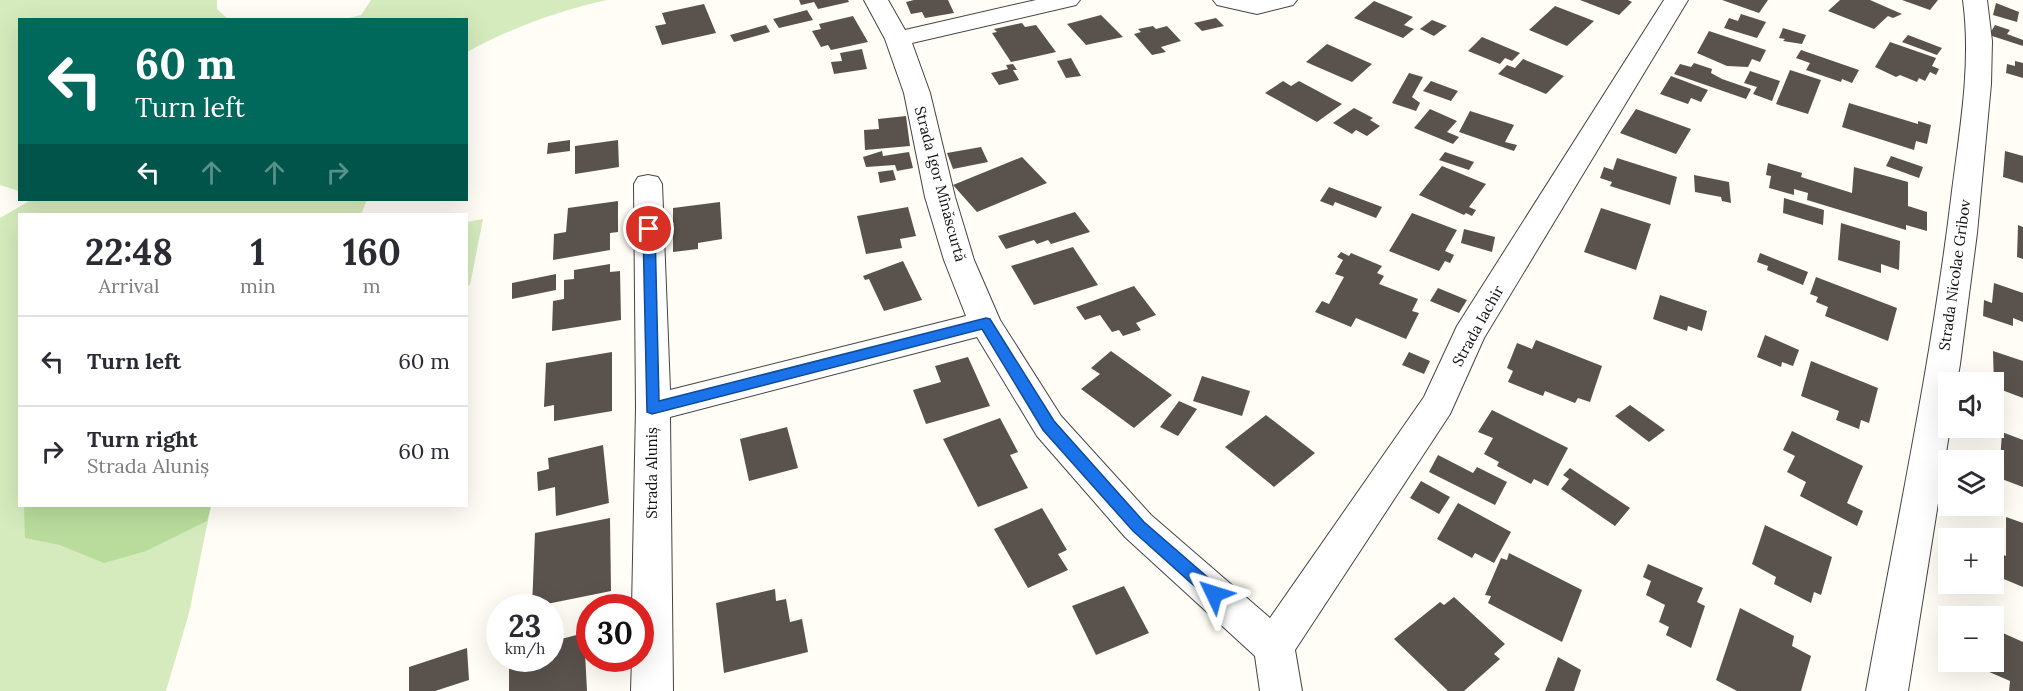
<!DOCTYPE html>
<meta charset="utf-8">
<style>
body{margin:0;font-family:Lora,serif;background:#f7f7f7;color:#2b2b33;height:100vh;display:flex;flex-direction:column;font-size:22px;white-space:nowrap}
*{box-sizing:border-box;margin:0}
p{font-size:20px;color:#7c7c81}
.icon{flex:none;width:33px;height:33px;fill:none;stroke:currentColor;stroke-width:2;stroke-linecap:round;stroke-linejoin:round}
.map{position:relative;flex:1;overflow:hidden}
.side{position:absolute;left:18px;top:213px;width:450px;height:294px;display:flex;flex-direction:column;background:#fff;border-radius:0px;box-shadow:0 6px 24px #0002}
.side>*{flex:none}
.top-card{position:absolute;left:18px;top:18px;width:450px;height:183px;border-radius:0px;box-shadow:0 6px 24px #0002;background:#00695c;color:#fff;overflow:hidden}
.tools{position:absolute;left:1938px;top:372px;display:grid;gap:12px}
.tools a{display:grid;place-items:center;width:66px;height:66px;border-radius:0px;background:#fff;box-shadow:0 6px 24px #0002;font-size:30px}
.speed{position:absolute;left:486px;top:594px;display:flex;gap:12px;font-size:30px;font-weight:700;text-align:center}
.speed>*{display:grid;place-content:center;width:78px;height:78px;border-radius:50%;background:#fff;box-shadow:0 6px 24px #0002;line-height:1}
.speed small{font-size:15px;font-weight:400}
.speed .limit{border:9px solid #d22;background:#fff;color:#111}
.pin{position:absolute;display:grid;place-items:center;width:51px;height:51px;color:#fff;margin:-26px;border:3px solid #fff;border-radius:50%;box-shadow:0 2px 6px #0007}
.me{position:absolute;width:66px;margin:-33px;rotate:311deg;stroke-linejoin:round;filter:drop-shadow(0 0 4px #0008)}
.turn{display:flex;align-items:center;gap:21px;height:126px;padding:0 18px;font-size:27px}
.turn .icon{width:78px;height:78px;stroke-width:2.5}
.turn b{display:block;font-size:42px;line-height:51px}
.lanes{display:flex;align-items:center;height:57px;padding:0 18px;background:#0003;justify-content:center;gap:30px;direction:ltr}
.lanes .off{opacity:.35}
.eta{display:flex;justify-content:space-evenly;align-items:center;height:102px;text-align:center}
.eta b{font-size:36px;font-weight:700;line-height:42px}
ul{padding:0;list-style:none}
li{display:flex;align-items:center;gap:18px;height:90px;padding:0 18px;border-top:2px solid #e1e1e2}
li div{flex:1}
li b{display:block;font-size:22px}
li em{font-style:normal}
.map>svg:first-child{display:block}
.green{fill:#d5ebbd}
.forest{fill:#b9dc9c}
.building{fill:#5a524d}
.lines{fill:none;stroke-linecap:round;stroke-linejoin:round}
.minor-casing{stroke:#444;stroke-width:2}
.minor{fill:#fff;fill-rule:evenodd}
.route{fill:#1a73e8;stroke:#114b97;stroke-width:1.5}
.labels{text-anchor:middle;stroke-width:6;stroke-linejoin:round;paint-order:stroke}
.street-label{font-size:15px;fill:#111;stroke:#fff}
</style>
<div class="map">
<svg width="2023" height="691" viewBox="0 0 2023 691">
<rect width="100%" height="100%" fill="#fffdf5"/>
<g class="green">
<polygon points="0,0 217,0 217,9 228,19 20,20 19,191 0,185"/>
<path d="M371 0H607C557 11 511 28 467 52L466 20 345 19 361 15Z"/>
<polygon points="31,200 367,200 361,214 20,214 20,506 211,506 189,613 166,691 0,691 0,218"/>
<polygon points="483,219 470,285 467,286 467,222"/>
</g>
<polygon class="forest" points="24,506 211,506 207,521 146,551 104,563 60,545 25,538"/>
<g class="building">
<polygon points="799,0 848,0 849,2 818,9 814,2 801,5"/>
<polygon points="914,0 948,0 954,13 925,18 922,12 911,14 906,2"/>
<polygon points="1580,0 1628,0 1632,2 1619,15"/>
<polygon points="1722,0 1768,0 1759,13"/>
<polygon points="1840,0 1870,0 1902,14 1893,18 1888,16 1874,29 1828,11"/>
<polygon points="1902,0 1938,0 1930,10"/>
<polygon points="1374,1 1413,17 1404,25 1414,29 1403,38 1354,18"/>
<polygon points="1996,3 2019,12 2017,22 1993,15"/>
<polygon points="704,4 716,33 662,45 655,26 666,24 662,13"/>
<polygon points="1555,6 1594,21 1567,46 1529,30"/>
<polygon points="807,10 813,20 779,28 773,19"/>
<polygon points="1741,14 1766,22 1757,38 1724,28 1729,18 1738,21"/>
<polygon points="1101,15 1123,37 1086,45 1067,24"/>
<polygon points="853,16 868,42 831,50 828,45 821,47 812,31 821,29 819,24"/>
<polygon points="1216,18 1224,26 1202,31 1194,23"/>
<polygon points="1432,20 1447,26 1434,36 1420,29"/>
<polygon points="1022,23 1025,27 1036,25 1056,52 1011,62 992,33 997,32 994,29"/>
<polygon points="766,25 770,32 734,42 730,35"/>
<polygon points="1995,25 2010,30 2007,34 2023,40 2023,46 1989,35"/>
<polygon points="1153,26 1156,29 1167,26 1181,41 1161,47 1166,52 1152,55 1134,34 1141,32 1138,29"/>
<polygon points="1783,28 1806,35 1802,44 1783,41 1785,39 1779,38"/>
<polygon points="1709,31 1766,50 1760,62 1752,59 1748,67 1727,66 1697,53"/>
<polygon points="1908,35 1942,48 1937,55 1902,42"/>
<polygon points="1482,37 1520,53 1512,61 1505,58 1500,64 1468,51"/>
<polygon points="1890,42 1936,58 1932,66 1939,69 1936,75 1930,72 1925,81 1919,78 1917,82 1900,75 1896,77 1875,67"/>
<polygon points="1327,44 1372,64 1352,82 1306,62"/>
<polygon points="862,49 867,69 834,74 831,62 842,61 840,53"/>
<polygon points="1801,50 1859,70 1852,83 1842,79 1841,82 1806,70 1810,63 1796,58"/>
<polygon points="1071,58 1081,76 1066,78 1057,61"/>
<polygon points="1523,59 1564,76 1546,94 1498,74 1507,65 1515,68"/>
<polygon points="2015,61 2023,63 2023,78 2006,73 2007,64 2015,66"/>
<polygon points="1694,63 1712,69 1711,73 1722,79 1751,89 1746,99 1674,74 1680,64 1691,67"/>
<polygon points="1013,64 1017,70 1013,70 1019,80 999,85 991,73 1008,69 1006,65"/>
<polygon points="1790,70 1821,80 1808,114 1776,104"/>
<polygon points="1750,71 1780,81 1772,101 1753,94 1757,87 1744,83"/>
<polygon points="1409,73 1423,77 1412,97 1420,103 1416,111 1392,103"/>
<polygon points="1671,76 1708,90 1701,102 1691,98 1688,104 1660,94"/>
<polygon points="1283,81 1291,86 1299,81 1342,104 1317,122 1265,93"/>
<polygon points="1431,81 1458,91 1451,101 1423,91"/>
<polygon points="1849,103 1918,124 1918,121 1931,125 1927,144 1916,141 1914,150 1842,127"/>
<polygon points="1354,108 1373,118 1370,120 1380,126 1367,136 1356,130 1352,134 1333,123"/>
<polygon points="1430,109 1457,121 1447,132 1459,137 1453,144 1414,128"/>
<polygon points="1636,109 1691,129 1676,154 1620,133"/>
<polygon points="1470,111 1514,125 1505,142 1517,145 1514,151 1459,132"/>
<polygon points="906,116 910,146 865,150 864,130 879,129 878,119"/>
<polygon points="570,140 570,151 547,154 548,143"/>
<polygon points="618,140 619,167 575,174 575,146"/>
<polygon points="981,147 988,162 953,169 947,153"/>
<polygon points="882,151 883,156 909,152 913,168 897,171 895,165 866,167 863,157"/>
<polygon points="2005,151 2023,156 2023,183 2003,177"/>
<polygon points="1445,152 1474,162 1469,170 1439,160"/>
<polygon points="1891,156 1923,167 1919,178 1886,166"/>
<polygon points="1022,157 1047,183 977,212 953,185"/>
<polygon points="1617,158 1677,177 1670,205 1610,186 1612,182 1600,178 1604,167 1613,170"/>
<polygon points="1768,163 1802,173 1801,177 1852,193 1854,167 1908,182 1908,206 1927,212 1927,231 1906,225 1906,230 1807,200 1808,193 1794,189 1794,195 1769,188 1771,176 1766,175"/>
<polygon points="1442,166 1486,184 1469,207 1476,210 1472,216 1466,213 1464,215 1419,195"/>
<polygon points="893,170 896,180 880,183 878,172"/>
<polygon points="1694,175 1729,182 1731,203 1722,201 1721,197 1695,192"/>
<polygon points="1329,187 1382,207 1376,218 1335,202 1333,206 1320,201"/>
<polygon points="1784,198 1824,210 1823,225 1783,213"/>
<polygon points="618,201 618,232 610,233 610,250 553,260 554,234 566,232 568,208"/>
<polygon points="720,202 722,239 698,243 698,249 673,252 673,208"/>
<polygon points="908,207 916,236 900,239 902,248 866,254 857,216"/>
<polygon points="1601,208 1651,224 1636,270 1584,252"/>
<polygon points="1075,212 1090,232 1051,244 1048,240 1037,244 1034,240 1006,249 998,236"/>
<polygon points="1412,213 1457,230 1445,251 1454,255 1450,263 1445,261 1439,271 1389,251"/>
<polygon points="1841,223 1900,241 1899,270 1881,264 1881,273 1838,260"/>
<polygon points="2018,225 2023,227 2023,259 2017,257"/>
<polygon points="1464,229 1495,237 1492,252 1461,243"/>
<polygon points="1073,247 1098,285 1034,305 1011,266"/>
<polygon points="1341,252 1349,256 1351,253 1382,266 1377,273 1384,276 1379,284 1418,299 1412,311 1419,313 1406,339 1356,318 1351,327 1315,312 1322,301 1329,304 1344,277 1335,274 1343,260 1337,257"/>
<polygon points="1760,253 1808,272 1803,285 1767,270 1768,266 1757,262"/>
<polygon points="903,261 922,300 884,311 869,279 865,280 863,276"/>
<polygon points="610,264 610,272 620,271 621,320 552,331 553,301 564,299 564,280 574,279 574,270"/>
<polygon points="556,274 556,290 512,299 512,283"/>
<polygon points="1816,277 1897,308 1888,341 1825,316 1828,307 1816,302 1818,297 1810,294"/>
<polygon points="1994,283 2023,293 2023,322 2013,318 2013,326 1983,316 1984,300 1992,303"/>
<polygon points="1134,286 1156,315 1136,323 1141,330 1123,336 1119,330 1112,332 1100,315 1085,320 1076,307"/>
<polygon points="1438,288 1467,300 1459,313 1430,301"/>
<polygon points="1660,295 1707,311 1702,331 1688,326 1687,331 1653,319"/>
<polygon points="1765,335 1799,350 1793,366 1782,362 1781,367 1757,357"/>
<polygon points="1536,340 1602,366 1590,402 1578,398 1575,403 1545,391 1543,396 1508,382 1513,371 1507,368 1517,343 1532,349"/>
<polygon points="1111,351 1172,395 1134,428 1081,389 1100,374 1091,368"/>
<polygon points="1993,351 2023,361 2023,398 1994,387"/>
<polygon points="612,352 612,411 554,421 554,405 544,407 546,363"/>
<polygon points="1409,352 1430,361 1424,374 1402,365"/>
<polygon points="968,357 990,406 926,424 913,390 941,382 935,366"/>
<polygon points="1811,361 1878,388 1869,423 1861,420 1859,429 1836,420 1839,411 1801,396"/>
<polygon points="1202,376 1250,391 1242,416 1193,401"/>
<polygon points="1179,401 1197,409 1178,436 1160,427"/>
<polygon points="1630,405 1665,430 1649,442 1615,416"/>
<polygon points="1492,410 1568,448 1548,486 1534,479 1531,484 1497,466 1499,462 1484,454 1493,438 1478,432"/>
<polygon points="1266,415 1315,453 1274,487 1225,447"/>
<polygon points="1000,418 1018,452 1010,455 1028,488 978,507 943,439"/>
<polygon points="787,427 798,468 749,481 740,439"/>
<polygon points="1792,431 1863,466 1847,503 1863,511 1857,526 1800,496 1806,482 1787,472 1795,456 1783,450"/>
<polygon points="2002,432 2023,440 2023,487 1999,478"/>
<polygon points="603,445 609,503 556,516 555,487 538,491 537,472 549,469 548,458"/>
<polygon points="1438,455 1473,473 1477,467 1507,482 1495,505 1429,472"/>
<polygon points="1570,468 1630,508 1615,526 1561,489 1569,479 1563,475"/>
<polygon points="1421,481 1450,497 1439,514 1410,498"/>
<polygon points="1458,503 1511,532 1494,563 1475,553 1472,558 1437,539"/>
<polygon points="1042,508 1067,550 1058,554 1068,570 1028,588 994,529"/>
<polygon points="2006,517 2023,523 2023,587 1994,575 1994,551 2006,556"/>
<polygon points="610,518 611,591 532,607 535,533"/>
<polygon points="1765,525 1832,557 1821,595 1814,592 1811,603 1774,584 1776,577 1752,564"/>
<polygon points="1509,553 1582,590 1562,642 1488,603 1491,596 1485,595 1501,558 1507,560"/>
<polygon points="1648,564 1703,588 1697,602 1705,606 1691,648 1666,635 1669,627 1659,622 1665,605 1646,595 1651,581 1643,577"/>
<polygon points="1124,586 1149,633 1096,655 1072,606"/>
<polygon points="775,589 776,601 786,599 790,622 802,619 808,652 724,673 716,603"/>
<polygon points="1454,597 1505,644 1494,654 1500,659 1464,691 1448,691 1394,639 1440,602 1444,605"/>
<polygon points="1740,608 1794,636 1792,646 1811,656 1801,691 1737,691 1716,680"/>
<polygon points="1994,629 2023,642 2023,691 2009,691 2010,681 1987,671 1988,662 1994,662"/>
<polygon points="584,633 587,691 509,691 509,658 550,658 550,642"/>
<polygon points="467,648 469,680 435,691 409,691 409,667"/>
<polygon points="1558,657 1581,670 1574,691 1545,691"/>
</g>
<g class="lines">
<g class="minor-casing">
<g id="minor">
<polygon points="864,0 888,0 905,30 1036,0 1080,0 1076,5 912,43 930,93 955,197 974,260 1000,320 1061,416 1151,515 1270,618 1424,397 1457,326 1664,0 1688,0 1484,338 1450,414 1295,650 1302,691 1260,691 1255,656 1125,537 1037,436 977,337 670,417 673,691 631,691 632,658 640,658 640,608 632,608 636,408 634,184 638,177 648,175 658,177 662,184 670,390 966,316 944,260 925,197 904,93 885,39"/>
<polygon points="1213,0 1297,0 1293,5 1257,14 1217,5"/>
<path d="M1963 0H1987L1992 41 1991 84 1977 233 1960 364 1957 382H1948L1950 428 1908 691H1866C1896 527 1931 364 1951 199 1959 133 1972 66 1963 0Z"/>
</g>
</g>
<use href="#minor" class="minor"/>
</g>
<polygon class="route" points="649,224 655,229 659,401 986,318 990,319 1054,421 1144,522 1220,588 1223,594 1220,599 1214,601 1209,599 1133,531 1043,430 982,329 652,414 647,412 643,229"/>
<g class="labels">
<g class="street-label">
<text transform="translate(940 184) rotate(75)" y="5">Strada Igor Mînăscurtă</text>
<text transform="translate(1955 275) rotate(-82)" y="5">Strada Nicolae Gribov</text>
<text transform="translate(1478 326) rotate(-61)" y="5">Strada Iachir</text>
<text transform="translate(652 473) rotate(-90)" y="5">Strada Aluniș</text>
</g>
</g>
</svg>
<div class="tools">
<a><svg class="icon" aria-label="sound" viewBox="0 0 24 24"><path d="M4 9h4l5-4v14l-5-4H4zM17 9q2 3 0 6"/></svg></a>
<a><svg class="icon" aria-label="layers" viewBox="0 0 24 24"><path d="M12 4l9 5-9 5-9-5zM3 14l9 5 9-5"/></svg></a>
<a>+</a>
<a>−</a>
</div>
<div class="speed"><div>23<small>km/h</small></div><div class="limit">30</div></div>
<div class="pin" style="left:649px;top:229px;background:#d93025"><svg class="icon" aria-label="arrive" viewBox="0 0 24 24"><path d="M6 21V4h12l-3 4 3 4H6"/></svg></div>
<svg class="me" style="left:1214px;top:594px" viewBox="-20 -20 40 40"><path d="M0-17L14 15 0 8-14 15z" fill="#1a73e8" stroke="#fff" stroke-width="4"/></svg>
<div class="top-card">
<div class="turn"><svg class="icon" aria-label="left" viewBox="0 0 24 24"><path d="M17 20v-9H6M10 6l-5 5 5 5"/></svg><div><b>60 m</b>Turn left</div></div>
<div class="lanes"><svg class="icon" aria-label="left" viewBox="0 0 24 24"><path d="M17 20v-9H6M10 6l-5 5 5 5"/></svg><svg class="icon off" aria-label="ahead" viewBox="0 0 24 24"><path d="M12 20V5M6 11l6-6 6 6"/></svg><svg class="icon off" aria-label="ahead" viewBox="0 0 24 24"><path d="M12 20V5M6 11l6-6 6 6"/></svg><svg class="icon off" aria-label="right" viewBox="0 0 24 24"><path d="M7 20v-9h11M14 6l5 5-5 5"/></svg></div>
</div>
<section class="side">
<div class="eta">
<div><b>22:48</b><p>Arrival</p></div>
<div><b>1</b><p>min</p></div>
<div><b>160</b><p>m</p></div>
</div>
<ul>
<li><svg class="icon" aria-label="left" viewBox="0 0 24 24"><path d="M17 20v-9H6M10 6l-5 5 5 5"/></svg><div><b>Turn left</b></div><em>60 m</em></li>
<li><svg class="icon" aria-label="right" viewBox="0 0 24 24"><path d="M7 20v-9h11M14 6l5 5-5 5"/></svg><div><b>Turn right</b><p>Strada Aluniș</p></div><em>60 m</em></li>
</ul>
</section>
</div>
